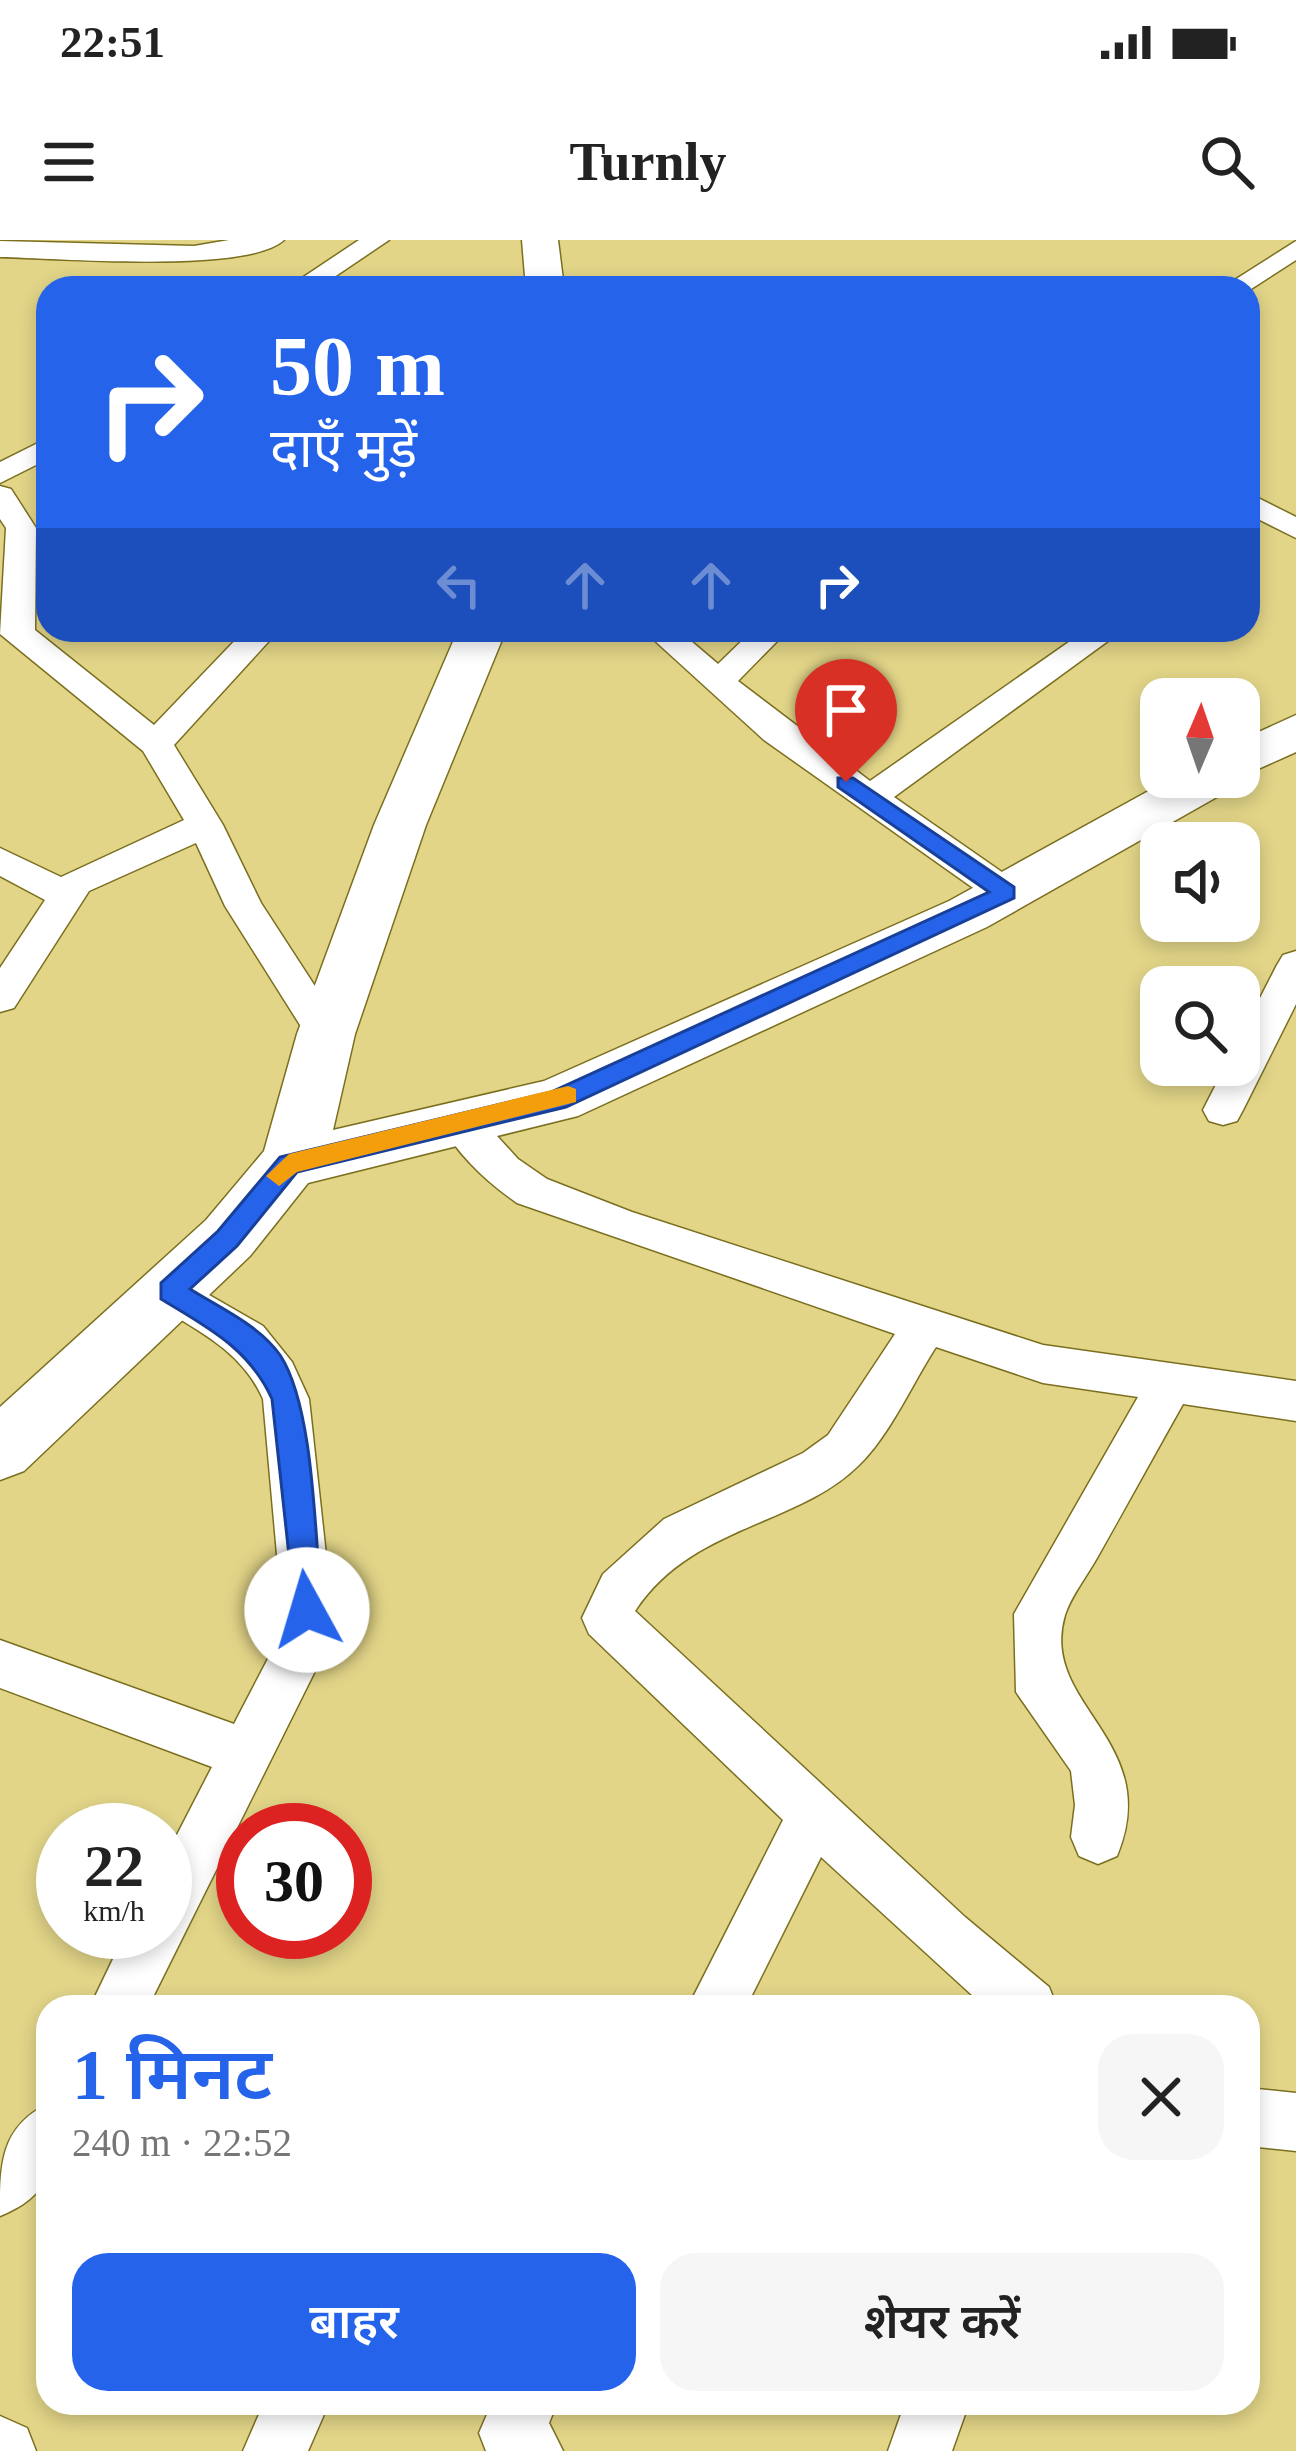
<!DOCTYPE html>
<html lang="hi">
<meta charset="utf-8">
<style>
body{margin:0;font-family:"Times New Roman","Noto Sans Devanagari",serif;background:#f6f6f6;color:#222;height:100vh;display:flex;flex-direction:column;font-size:45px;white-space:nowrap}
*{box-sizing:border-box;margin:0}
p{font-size:39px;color:#767676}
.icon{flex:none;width:66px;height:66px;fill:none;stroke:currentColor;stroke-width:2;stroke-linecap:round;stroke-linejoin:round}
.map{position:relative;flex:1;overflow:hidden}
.sheet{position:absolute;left:36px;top:1755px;width:1224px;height:420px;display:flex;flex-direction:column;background:#fff;border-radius:36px;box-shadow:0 6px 18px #0003}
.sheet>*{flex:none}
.banner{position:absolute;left:36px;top:36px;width:1224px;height:366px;border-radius:36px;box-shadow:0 6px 18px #0003;background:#2563eb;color:#fff;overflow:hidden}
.needle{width:78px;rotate:2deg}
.buttons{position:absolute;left:1140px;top:438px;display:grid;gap:24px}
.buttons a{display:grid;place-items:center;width:120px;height:120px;border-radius:24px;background:#fff;box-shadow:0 6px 18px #0003;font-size:60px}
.speed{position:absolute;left:36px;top:1563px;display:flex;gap:24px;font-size:60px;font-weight:700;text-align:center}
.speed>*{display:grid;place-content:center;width:156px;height:156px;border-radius:50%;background:#fff;box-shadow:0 6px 18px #0003;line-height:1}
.speed small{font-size:30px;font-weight:400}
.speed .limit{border:18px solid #d22;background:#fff;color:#111}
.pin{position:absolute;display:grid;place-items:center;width:102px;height:102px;color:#fff;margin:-123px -51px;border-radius:50% 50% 50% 0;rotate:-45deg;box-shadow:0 0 12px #0007}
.pin .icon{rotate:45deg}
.me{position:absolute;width:132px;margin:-66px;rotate:354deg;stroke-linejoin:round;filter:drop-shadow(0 0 9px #0008)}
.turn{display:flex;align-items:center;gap:42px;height:252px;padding:0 36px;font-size:54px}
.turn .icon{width:156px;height:156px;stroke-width:2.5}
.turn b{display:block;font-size:84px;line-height:102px}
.lanes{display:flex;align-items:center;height:114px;padding:0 36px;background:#0003;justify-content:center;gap:60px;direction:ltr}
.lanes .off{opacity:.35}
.round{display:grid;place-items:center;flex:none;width:126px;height:126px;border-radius:36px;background:#f6f6f6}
.headline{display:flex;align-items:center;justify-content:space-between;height:204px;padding:0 36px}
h1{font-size:72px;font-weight:600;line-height:90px;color:#2563eb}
.action{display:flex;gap:24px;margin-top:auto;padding:24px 36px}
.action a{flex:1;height:138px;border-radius:36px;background:#2563eb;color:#fff;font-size:48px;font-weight:600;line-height:138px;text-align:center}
.action a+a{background:#f6f6f6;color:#222}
.status{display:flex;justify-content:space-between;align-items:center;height:84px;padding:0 60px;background:#fff;direction:ltr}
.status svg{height:33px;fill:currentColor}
header{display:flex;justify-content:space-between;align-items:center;height:156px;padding:0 36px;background:#fff;font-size:54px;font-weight:600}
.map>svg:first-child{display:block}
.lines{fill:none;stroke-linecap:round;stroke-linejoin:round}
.street-casing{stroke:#7b6f1f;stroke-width:3}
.primary-casing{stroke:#7b6f1f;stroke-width:3}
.street{fill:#fff;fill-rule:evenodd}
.primary{fill:#fff;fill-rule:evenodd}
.route{fill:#2563eb;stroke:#184099;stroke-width:3}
.slow{fill:#f59e0b}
</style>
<div class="status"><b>22:51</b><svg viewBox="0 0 49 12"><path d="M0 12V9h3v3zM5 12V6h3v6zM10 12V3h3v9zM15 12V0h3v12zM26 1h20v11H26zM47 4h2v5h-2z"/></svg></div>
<header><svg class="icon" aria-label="menu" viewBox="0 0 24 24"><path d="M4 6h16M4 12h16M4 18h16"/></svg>Turnly<svg class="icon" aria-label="search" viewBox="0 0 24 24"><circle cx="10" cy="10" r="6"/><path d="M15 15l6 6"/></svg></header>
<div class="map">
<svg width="1296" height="2211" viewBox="0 0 1296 2211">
<rect width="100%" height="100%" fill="#e2d588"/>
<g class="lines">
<g class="street-casing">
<g id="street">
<path d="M229 0H284C248 34 55 18 0 17V1L194 6Z"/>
<polygon points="359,0 389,0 318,48 287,48"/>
<polygon points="1296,1 1296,20 1248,51 1222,48"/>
<polygon points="48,198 48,219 0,243 0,222"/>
<polygon points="0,246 11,249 36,288 35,390 154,485 245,390 279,390 174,505 223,585 261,663 346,794 340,804 326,808 312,804 225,666 196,603 89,651 14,768 0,772 0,728 45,660 0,636 0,608 61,637 184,580 143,511 0,394 6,288 0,279"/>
<polygon points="1248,253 1296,277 1296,298 1248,274"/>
<polygon points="643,390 678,390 718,424 753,390 788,390 738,441 870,541 1086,390 1123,390 894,557 1019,644 1024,653 1019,662 993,662 764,500"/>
<polygon points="1296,711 1296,764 1243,870 1237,881 1223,885 1209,881 1203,870 1226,825 1239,825 1239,799 1277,725 1283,715"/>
<path d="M461 867 475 872 518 919 547 939 632 972 1043 1105 1296 1141V1181L1183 1164C1154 1215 1126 1267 1097 1318 1087 1336 1071 1356 1065 1375 1038 1465 1165 1500 1117 1616L1098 1624 1079 1616 1071 1597 1075 1565 1071 1531 1016 1452 1014 1374 1138 1157 1043 1143 936 1107C912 1144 890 1195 859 1225 798 1286 691 1285 635 1371L965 1677 1049 1747 1057 1767H985L821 1617 746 1767H688L783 1580 589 1394 582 1378 603 1334 664 1279 803 1213 828 1195 895 1094 517 963C487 942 458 915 440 883L447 872Z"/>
<path d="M171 1033 263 1086 292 1122 309 1159 332 1370 314 1433 148 1767H90L126 1692H165V1618L212 1527 0 1448V1400L234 1484 272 1411 282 1370 263 1159C242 1111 198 1091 155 1064L149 1051 155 1038Z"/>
<polygon points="1248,1848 1296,1853 1296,1911 1248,1906"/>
<path d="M48 1864C48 1922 61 1951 0 1976 0 1925 0 1887 48 1864Z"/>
<polygon points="264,2163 329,2163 308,2211 243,2211"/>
<polygon points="492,2163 557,2163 549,2183 563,2211 486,2211 479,2193"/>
<polygon points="905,2163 969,2163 952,2211 888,2211"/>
<polygon points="0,2176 27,2188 36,2211 0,2211"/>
</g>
</g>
<g class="primary-casing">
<g id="primary">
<polygon points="522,0 558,0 564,48 526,48"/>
<polygon points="458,390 506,390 426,585 355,794 333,890 544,841 949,661 1174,537 1239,537 1239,501 1296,475 1296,512 1238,538 1231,549 987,687 578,876 308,943 250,1016 24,1231 0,1240 0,1167 206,980 264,911 297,794 374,585"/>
</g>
</g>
<use href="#street" class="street"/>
<use href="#primary" class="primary"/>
</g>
<path class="route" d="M838 538H853L1014 647V658L566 867 297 932 237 1006 190 1049C220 1068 259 1085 280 1115 315 1168 315 1304 322 1370L318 1380H296L272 1159C249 1108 207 1087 161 1059V1043L218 991 280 917 551 852 989 652 838 547Z"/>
<polygon class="slow" points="568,846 576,849 576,862 297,932 279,946 266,936 289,914"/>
</svg>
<div class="buttons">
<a><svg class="needle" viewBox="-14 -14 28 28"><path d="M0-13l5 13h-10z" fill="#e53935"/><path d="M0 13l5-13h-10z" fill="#767676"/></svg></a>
<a><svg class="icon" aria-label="sound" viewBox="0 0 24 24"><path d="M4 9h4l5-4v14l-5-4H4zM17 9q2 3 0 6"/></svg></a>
<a><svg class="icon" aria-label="search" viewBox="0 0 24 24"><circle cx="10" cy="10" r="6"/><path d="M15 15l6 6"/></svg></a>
</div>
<div class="speed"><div>22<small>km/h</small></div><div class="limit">30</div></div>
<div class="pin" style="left:846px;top:542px;background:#d93025"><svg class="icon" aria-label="arrive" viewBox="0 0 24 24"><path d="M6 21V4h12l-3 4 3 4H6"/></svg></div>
<svg class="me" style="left:307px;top:1370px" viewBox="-20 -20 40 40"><circle r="19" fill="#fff"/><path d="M0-13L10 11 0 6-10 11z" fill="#2563eb"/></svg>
<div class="banner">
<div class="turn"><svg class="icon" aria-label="right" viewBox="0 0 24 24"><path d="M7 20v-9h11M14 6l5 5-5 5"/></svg><div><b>50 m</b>दाएँ मुड़ें</div></div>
<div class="lanes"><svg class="icon off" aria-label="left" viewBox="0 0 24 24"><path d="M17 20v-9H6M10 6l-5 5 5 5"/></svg><svg class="icon off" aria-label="ahead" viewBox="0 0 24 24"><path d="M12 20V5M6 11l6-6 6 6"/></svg><svg class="icon off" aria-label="ahead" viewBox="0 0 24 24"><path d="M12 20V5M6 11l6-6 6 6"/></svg><svg class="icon" aria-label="right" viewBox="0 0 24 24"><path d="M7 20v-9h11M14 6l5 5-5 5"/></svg></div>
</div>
<section class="sheet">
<div class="headline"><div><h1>1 मिनट</h1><p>240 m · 22:52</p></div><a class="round"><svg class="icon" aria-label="close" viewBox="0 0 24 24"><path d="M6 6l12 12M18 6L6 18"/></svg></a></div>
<div class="action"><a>बाहर</a><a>शेयर करें</a></div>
</section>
</div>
